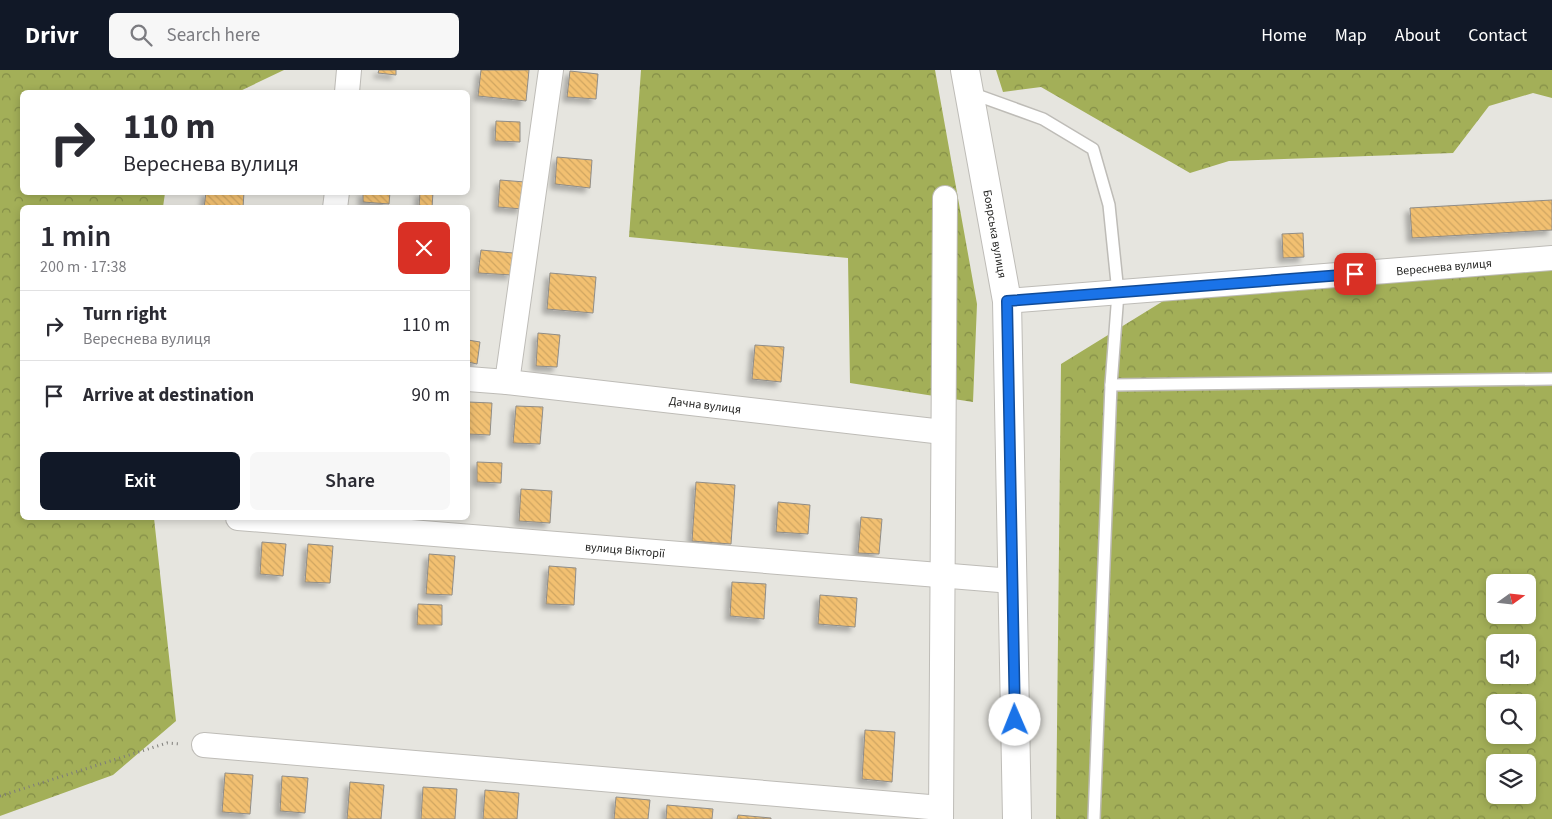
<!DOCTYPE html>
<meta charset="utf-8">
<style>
body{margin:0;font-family:"Source Sans 3",sans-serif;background:#f7f7f7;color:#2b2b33;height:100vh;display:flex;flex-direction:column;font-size:19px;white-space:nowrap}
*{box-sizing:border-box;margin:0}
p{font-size:16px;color:#7c7c81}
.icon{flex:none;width:28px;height:28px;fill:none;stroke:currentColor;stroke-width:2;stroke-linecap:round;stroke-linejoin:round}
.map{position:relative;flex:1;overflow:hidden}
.details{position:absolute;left:20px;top:135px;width:450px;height:315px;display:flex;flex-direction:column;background:#fff;border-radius:8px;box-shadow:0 2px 8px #0003}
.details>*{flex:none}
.banner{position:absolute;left:20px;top:20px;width:450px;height:105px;border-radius:8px;box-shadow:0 2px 8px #0003;background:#fff;color:#2b2b33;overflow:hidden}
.needle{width:32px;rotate:75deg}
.controls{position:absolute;left:1486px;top:504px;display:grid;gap:10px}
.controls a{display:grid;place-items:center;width:50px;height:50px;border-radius:8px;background:#fff;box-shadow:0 2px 8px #0003;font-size:25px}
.pin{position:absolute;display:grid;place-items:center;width:42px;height:42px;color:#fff;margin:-21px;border-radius:10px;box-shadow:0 2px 8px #0006}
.me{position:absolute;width:55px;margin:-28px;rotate:359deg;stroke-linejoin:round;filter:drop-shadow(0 0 4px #0008)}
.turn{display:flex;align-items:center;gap:18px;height:105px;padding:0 20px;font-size:22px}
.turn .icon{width:65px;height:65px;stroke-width:2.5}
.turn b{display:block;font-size:35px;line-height:42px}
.round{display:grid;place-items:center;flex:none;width:52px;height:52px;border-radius:8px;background:#f7f7f7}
.headline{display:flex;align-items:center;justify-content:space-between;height:85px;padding:0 20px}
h1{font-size:30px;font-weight:600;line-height:38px}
.primary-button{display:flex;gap:10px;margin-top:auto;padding:10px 20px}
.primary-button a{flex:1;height:58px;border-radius:8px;background:#111827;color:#fff;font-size:20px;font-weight:600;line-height:58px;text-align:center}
.primary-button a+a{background:#f7f7f7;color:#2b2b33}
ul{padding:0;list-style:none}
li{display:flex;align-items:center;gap:15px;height:70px;padding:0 20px;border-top:1px solid #e1e1e2}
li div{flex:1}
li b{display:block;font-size:19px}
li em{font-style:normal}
header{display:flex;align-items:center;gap:30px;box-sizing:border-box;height:70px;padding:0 25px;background:#111827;color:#fff}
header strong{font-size:24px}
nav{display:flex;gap:28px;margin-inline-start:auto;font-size:18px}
.search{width:350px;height:45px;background:#f7f7f7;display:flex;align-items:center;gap:12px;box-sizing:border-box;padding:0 18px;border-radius:8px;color:#7c7c81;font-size:19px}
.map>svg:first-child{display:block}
.forest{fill:url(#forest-crowns);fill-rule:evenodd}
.building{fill:url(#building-back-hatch);stroke:#908d88;filter:url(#shadow)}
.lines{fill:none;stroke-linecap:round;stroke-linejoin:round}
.lane-casing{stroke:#bebcb7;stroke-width:14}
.street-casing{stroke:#bebcb7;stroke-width:26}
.secondary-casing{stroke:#bebcb7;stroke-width:30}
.path{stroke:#7e7d79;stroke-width:3;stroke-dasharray:1 4;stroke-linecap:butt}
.lane{stroke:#fff;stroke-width:11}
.street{stroke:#fff;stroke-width:24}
.secondary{stroke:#fff;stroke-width:28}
.route-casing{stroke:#114b97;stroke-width:12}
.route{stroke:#1a73e8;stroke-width:9}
.labels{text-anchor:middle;stroke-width:4;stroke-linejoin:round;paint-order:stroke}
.street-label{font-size:12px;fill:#1f1f1d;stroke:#fff}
</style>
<header>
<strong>Drivr</strong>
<div class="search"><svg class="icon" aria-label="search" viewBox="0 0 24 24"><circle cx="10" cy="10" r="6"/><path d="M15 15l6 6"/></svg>Search here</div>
<nav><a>Home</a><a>Map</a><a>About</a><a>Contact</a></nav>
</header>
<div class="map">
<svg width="1552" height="749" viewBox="0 0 1552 749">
<defs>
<pattern id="forest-crowns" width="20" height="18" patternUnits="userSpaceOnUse" patternTransform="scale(1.25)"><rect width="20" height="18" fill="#a3af58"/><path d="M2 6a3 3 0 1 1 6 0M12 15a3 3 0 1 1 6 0" fill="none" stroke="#848e48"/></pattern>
<pattern id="building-back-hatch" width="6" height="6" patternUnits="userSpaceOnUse" patternTransform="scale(1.25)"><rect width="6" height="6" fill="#f2c071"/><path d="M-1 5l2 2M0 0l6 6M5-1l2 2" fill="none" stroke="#cfa561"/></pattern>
<filter id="shadow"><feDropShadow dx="-4.5" dy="4.5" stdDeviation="2.5" flood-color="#0004"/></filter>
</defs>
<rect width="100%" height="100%" fill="#e6e5df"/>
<g class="forest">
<polygon points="0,0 284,0 238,22 22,22 22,122 165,123 163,137 22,138 22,448 154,448 176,651 113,705 0,746"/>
<polygon points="641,0 935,0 977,234 973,332 850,313 848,188 629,167"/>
<polygon points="996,0 1552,0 1552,28 1533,23 1489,36 1453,83 1229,91 1190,103 1041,17 1003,22"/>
<path d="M1552 184V749H1056L1061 294 1173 225ZM1495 512H1528V545H1495ZM1495 572H1528V605H1495ZM1495 632H1528V665H1495ZM1495 692H1528V725H1495Z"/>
</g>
<g class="building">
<polygon points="379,0 396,0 396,5 378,3"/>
<polygon points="481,0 529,0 526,31 478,26"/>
<polygon points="570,1 598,4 596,29 567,27"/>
<polygon points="496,51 520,52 520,72 495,71"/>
<polygon points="557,87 592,90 590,118 555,114"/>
<polygon points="500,110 525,112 522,139 498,137"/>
<polygon points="206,122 244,122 243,138 204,138"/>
<polygon points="363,122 390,122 389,134 363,132"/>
<polygon points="420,122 433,122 432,138 419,138"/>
<polygon points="1552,130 1552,160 1412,168 1410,138"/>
<polygon points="1303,163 1304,187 1283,188 1282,164"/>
<polygon points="481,180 513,183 512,205 478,203"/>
<polygon points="550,203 596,207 593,243 547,239"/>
<polygon points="538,263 560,265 557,297 536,296"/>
<polygon points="468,270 480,272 477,294 468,292"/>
<polygon points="755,275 784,277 781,312 752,309"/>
<polygon points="468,332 492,333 490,365 468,364"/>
<polygon points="516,336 543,337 540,374 513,373"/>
<polygon points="477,392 502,393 501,413 477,412"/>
<polygon points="696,412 735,415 731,474 692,471"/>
<polygon points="521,419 552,421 550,453 519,451"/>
<polygon points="778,432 810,435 808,464 776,462"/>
<polygon points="861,447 882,449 879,484 858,483"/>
<polygon points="262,472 286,474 283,506 260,504"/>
<polygon points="308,474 333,476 330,513 305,512"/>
<polygon points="429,484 455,486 452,525 426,524"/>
<polygon points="549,496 576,498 574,535 546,534"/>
<polygon points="732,512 766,514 764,549 730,546"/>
<polygon points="820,525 857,528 855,557 818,554"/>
<polygon points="418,534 442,535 442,555 417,555"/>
<polygon points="865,660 895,662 892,712 862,709"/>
<polygon points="225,703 253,705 250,744 222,742"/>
<polygon points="282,706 308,708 305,743 280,741"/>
<polygon points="350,712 384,715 381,749 347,749"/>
<polygon points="423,717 457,719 455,749 421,749"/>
<polygon points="485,720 519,723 517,749 483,749"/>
<polygon points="616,727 650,730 648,749 614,749"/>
<polygon points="667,735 713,739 712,749 666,749"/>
<polygon points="738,745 771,748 771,749 737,749"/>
</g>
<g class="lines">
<g class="lane-casing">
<g id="lane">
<polyline points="971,23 1043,49 1093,79 1109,135 1118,223 1111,315 1094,749"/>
<polyline points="1111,315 1552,309"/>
</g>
</g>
<g class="street-casing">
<g id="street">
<polyline points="347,22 349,0"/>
<polyline points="335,138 337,122"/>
<polyline points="1007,231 1552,188"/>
<polyline points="468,309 507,312 943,362"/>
<polyline points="507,312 551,0"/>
<polyline points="238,448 1012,511"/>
<polyline points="204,675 941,738"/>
<polyline points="941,749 945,128"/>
</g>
</g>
<g class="secondary-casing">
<polyline id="secondary" points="965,0 1007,231 1017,749"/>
</g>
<polyline class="path" points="0,726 167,673 181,674"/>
<use href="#lane" class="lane"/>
<use href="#street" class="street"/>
<use href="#secondary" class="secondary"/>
</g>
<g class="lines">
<g class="route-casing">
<polyline id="route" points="1015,650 1007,231 1355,204"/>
</g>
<use href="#route" class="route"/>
</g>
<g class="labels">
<g class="street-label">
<text transform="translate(995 164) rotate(80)" y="4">Боярська вулиця</text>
<text transform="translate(1444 197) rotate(-5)" y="4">Вереснева вулиця</text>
<text transform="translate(705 335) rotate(7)" y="4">Дачна вулиця</text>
<text transform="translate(625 480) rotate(5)" y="4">вулиця Вікторії</text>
</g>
</g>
</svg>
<div class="controls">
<a><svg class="needle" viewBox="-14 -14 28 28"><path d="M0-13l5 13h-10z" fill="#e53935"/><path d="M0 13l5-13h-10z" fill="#7c7c81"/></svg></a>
<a><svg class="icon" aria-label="sound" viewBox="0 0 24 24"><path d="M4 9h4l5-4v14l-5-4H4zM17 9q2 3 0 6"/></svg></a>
<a><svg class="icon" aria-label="search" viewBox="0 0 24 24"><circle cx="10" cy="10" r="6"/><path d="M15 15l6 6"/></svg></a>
<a><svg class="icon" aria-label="layers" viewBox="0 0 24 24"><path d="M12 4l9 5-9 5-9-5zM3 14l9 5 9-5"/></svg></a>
</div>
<div class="pin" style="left:1355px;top:204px;background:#d93025"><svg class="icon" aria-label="arrive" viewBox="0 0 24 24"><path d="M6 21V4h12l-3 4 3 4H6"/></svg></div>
<svg class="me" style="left:1015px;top:650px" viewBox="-20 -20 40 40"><circle r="19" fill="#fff"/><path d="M0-13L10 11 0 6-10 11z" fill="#1a73e8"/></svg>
<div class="banner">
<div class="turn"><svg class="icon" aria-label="right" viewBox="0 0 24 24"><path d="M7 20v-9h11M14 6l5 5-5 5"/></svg><div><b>110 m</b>Вереснева вулиця</div></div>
</div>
<section class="details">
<div class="headline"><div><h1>1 min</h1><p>200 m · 17:38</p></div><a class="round" style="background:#d93025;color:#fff"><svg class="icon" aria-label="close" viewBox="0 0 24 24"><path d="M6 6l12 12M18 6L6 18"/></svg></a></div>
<ul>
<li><svg class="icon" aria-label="right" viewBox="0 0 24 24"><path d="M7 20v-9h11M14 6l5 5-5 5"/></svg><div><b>Turn right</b><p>Вереснева вулиця</p></div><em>110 m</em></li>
<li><svg class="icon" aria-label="arrive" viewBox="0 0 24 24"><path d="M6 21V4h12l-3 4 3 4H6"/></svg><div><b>Arrive at destination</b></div><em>90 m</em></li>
</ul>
<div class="primary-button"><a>Exit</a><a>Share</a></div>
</section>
</div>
